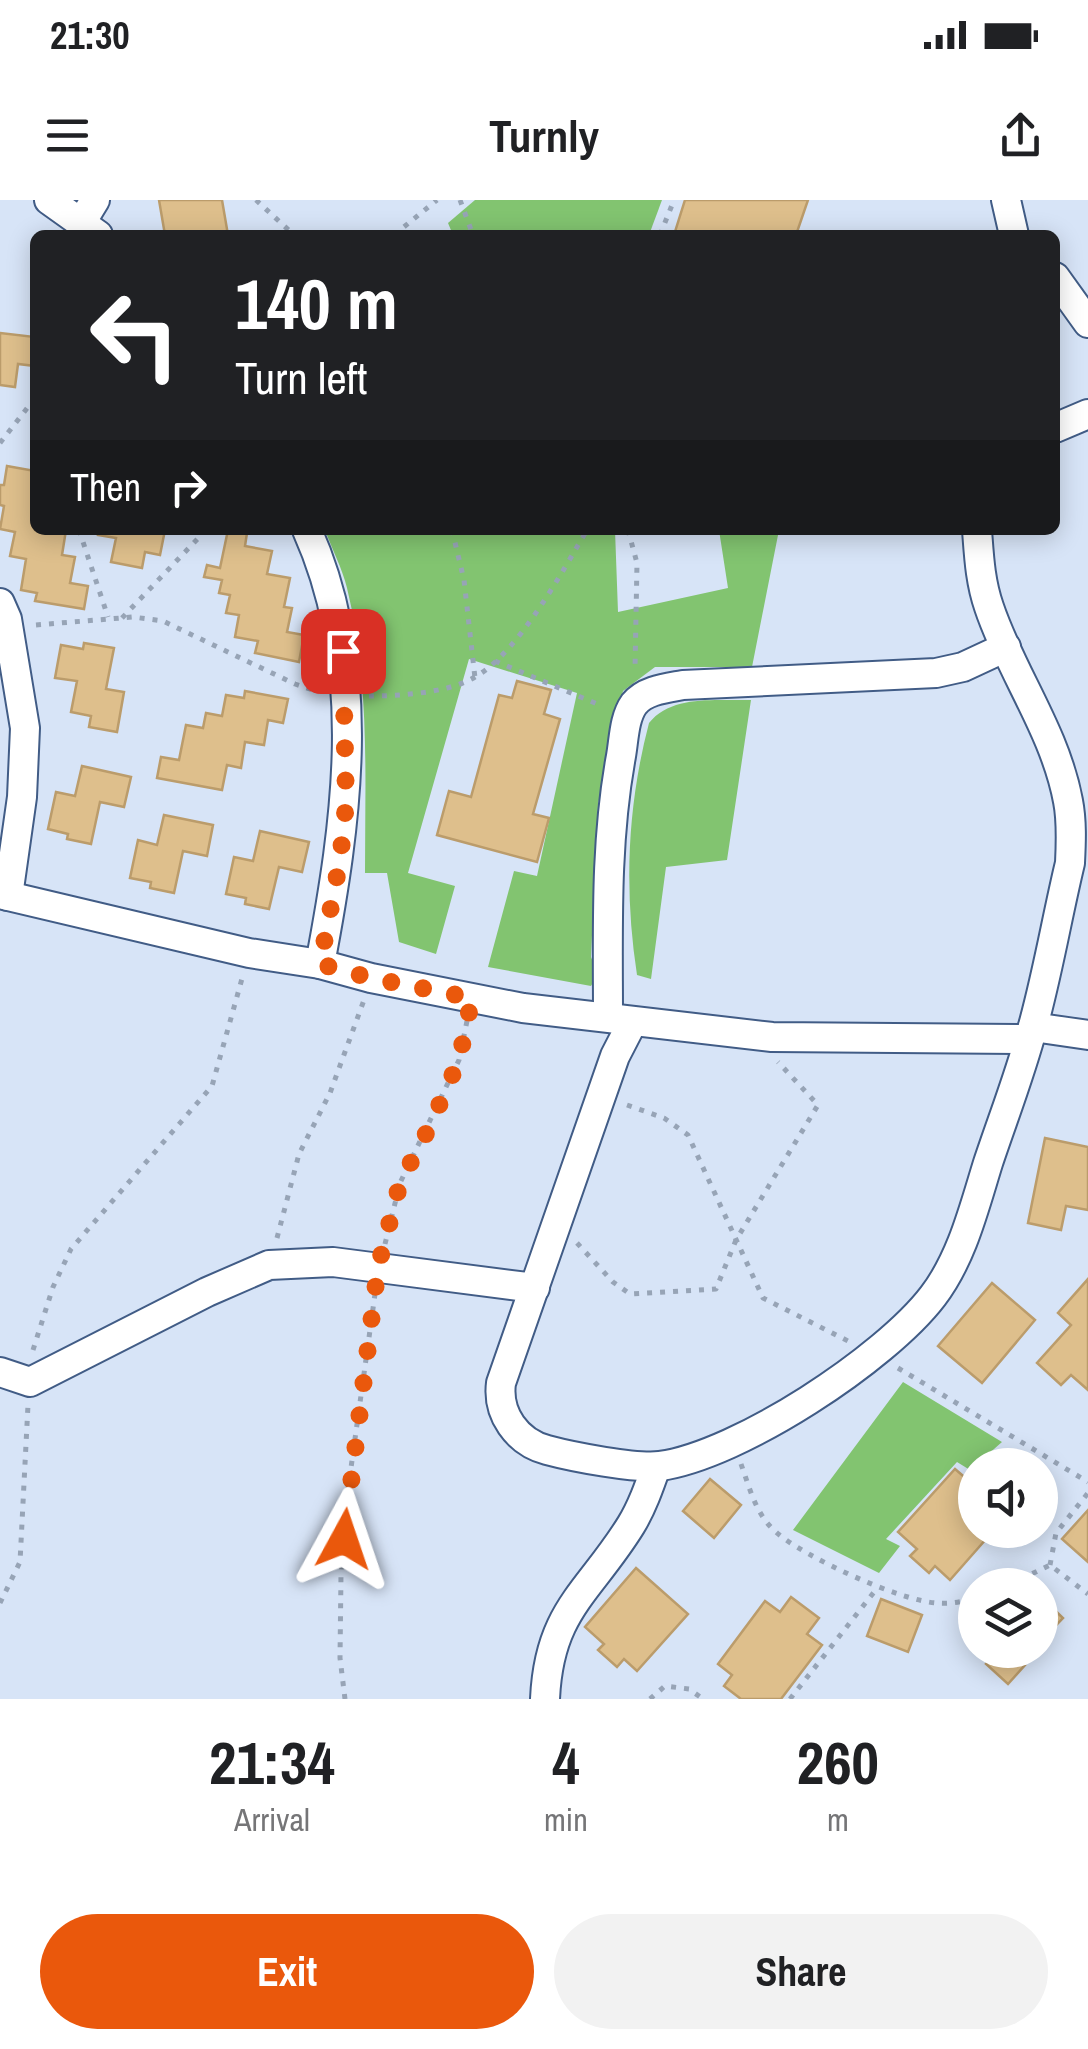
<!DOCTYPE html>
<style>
body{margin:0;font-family:"Archivo Narrow",sans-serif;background:#f2f2f2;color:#202124;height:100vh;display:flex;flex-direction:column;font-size:38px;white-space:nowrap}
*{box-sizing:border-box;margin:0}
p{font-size:32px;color:#757577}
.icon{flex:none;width:55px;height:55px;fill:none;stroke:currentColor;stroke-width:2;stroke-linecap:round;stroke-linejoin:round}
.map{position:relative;height:1499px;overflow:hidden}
.details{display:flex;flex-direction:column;background:#fff;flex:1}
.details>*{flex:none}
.banner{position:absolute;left:30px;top:30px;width:1030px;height:305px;border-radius:15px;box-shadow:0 5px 25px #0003;background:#202124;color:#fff;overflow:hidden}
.tools{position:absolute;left:958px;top:1248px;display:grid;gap:20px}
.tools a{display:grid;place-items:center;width:100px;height:100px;border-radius:50%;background:#fff;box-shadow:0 5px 25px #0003;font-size:50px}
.pin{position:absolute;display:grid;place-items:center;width:85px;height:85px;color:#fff;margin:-42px;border-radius:20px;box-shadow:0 5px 15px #0006}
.me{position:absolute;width:110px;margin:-55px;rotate:5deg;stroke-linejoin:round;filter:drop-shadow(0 0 8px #0008)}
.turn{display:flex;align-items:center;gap:35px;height:210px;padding:0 40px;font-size:45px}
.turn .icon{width:130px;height:130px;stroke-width:2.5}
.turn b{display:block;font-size:70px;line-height:85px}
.then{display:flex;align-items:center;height:95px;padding:0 40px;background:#0003;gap:20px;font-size:38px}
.eta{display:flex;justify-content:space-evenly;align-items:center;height:170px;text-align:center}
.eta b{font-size:60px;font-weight:800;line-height:70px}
.button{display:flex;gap:20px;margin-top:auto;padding:20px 40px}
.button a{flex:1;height:115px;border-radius:60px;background:#ea580c;color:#fff;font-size:40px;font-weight:800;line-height:115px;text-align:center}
.button a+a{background:#f2f2f2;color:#202124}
.status{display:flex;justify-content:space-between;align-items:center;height:70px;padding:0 50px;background:#fff;direction:ltr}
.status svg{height:28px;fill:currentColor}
header{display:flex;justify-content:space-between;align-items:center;height:130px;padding:0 40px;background:#fff;font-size:45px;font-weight:800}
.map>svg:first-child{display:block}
.green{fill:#82c470}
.building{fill:#debf8c;stroke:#bb9c6b;stroke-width:2.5}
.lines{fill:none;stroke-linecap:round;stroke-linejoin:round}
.minor-casing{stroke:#415c86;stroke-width:32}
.path{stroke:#97a4b6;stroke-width:5;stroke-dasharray:5 8;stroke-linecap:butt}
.minor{stroke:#fff;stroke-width:28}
.route{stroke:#ea580c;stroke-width:18;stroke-dasharray:0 32.4}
</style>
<div class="status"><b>21:30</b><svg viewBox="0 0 49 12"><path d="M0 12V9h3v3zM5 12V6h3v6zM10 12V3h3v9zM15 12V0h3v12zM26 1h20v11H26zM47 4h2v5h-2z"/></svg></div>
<header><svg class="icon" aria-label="menu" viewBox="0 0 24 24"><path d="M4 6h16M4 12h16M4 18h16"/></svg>Turnly<svg class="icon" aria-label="share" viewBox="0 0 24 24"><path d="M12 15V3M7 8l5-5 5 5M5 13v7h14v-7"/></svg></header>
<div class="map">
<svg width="1088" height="1499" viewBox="0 0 1088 1499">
<rect width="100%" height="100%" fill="#d7e4f7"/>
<g class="green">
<polygon points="475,0 662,0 649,35 453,35 448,23"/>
<path d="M325 330H615L618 412 728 388 719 330H779L752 467H655L623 491 598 604 591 757 598 774 591 786 488 767 514 671 537 676 577 493 469 459 408 673 455 686 436 754 399 742 387 673H365C365 578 370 481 347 388 342 368 332 349 325 330Z"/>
<path d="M751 500 727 660 666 667 651 779 637 775C624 690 627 607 649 523 672 494 717 501 751 500Z"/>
<polygon points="903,1182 1002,1242 970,1270 957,1262 886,1339 900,1346 879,1373 793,1330"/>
</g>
<g class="building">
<polygon points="159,0 222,0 228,35 165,35"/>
<polygon points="685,0 808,0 796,35 674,35"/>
<polygon points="0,133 35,137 35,166 18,164 15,187 0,185"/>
<polygon points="7,266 35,271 35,330 66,330 62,355 75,357 70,383 88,386 84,409 35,401 37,393 21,390 26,359 10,356 15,332 0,329 4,306 0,305 0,285 4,285"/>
<polygon points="99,330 165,330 160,355 145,352 142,368 111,362 116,338 98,335"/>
<polygon points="228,330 247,333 245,346 272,351 267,374 290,378 284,407 292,408 287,432 304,435 299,462 255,453 258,441 235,437 239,415 226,413 230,395 219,393 222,380 204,377 207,365 220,368"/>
<polygon points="84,443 114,448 106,489 124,492 117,532 89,527 91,516 71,512 77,481 55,478 61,445 83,449"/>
<polygon points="517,481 551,490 544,514 560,519 533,614 549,618 537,662 437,635 449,591 471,597 499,495 512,498"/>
<polygon points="245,491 288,499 283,523 268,520 264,545 245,542 241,568 227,565 222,590 157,578 161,557 179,560 186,525 203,528 206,513 222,516 226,495 244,498"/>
<polygon points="82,566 131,577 124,607 100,602 91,644 67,639 68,634 48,629 56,592 75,596"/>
<polygon points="164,615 213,625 207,656 183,651 174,693 150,688 151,682 130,678 138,640 157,645"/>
<polygon points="260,631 309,642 302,672 279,667 269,709 245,704 246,698 226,694 234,657 253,661"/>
<polygon points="1045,938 1088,947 1088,1010 1066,1006 1061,1030 1028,1023"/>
<polygon points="1088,1079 1088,1190 1071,1175 1061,1185 1037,1163 1071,1125 1058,1113"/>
<polygon points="992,1083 1035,1120 982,1183 938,1146"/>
<polygon points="955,1269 975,1286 975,1330 994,1330 950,1380 935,1366 929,1373 910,1356 917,1349 898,1332"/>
<polygon points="710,1279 741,1305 714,1338 683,1311"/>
<polygon points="1088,1310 1088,1362 1062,1339"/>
<polygon points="636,1368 688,1414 637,1471 624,1459 617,1467 598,1450 604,1444 585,1427"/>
<polygon points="1040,1396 1063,1418 1040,1442"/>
<polygon points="791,1397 819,1418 807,1434 822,1445 781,1499 741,1499 724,1486 732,1475 718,1464 765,1401 780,1412"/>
<polygon points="881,1399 922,1415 908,1452 867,1436"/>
<polygon points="998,1450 1008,1450 1025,1465 1008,1484 986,1464"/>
</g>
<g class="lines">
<g class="minor-casing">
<g id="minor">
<polyline points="49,0 98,35"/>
<polyline points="1006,0 1014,35"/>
<polyline points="81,23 95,0"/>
<polyline points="1055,77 1088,123"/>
<polyline points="1055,228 1088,214"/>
<path d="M307 330C369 468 347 621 320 764"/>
<polyline points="0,403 7,419 25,528 22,597 8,696"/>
<polyline points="0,694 249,753 320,764 371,778 523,808 772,837 1029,839"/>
<path d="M608 817C608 729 605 643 621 556 624 539 624 518 634 504 645 490 667 488 683 485L936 473 963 467 1006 447"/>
<path d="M632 823 615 856 501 1183C497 1214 517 1242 547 1250 573 1257 636 1269 660 1266 739 1255 885 1159 933 1096 962 1058 974 1008 988 963 1003 918 1021 872 1033 826 1048 772 1057 717 1070 663 1071 643 1072 621 1068 601 1055 531 1011 473 989 407 980 381 979 356 977 330"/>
<polyline points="1033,827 1088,835"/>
<polyline points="0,1172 30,1182 207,1092 269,1065 333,1062 535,1088"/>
<path d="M545 1499C549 1410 589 1393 631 1325 642 1307 649 1287 656 1267"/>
</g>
</g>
<g class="path">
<polyline points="256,0 294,35"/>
<polyline points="460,0 473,35"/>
<polyline points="394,35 437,0"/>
<polyline points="660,35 674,0"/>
<polyline points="0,243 35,198"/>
<polyline points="79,330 108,417"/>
<polyline points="452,330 464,380 475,478"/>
<polyline points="628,330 637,363 635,469"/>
<polyline points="122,418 206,330"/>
<polyline points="36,425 133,417 163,421 295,484 319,492"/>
<polyline points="495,461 602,506"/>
<path d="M369 496C400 496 448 493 475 477 518 453 562 372 587 330"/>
<polyline points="627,905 664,918 688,935 763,1098 848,1141"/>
<polyline points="277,1038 299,954 330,893 364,800"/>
<polyline points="577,1043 613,1082 630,1094 716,1089 736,1040 818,905 778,862"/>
<polyline points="385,1044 400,983 459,860 467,821"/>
<polyline points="33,1150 53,1087 71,1049 212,886 243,775"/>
<polyline points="898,1168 1088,1282"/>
<path d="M741 1264C750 1289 756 1315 776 1332 804 1357 900 1401 937 1403 949 1404 963 1402 975 1398"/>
<polyline points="1050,1365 1056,1333 1088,1293"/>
<polyline points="1009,1385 1050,1365 1088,1394"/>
<polyline points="0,1403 20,1362 28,1205"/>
<polyline points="345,1499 340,1458 341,1374 346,1304 375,1094"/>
<polyline points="650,1499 665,1486 689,1489 703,1499"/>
<polyline points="790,1499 878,1387"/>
</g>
<use href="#minor" class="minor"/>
</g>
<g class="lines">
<polyline class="route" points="343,451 346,604 340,660 320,764 371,778 472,798 459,860 430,926 400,983 378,1067 344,1339"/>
</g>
</svg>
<div class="tools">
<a><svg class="icon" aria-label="sound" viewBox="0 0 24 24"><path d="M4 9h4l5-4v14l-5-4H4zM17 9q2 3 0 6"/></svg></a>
<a><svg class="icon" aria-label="layers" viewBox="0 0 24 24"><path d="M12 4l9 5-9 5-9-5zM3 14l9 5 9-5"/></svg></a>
</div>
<div class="pin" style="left:343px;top:451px;background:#d93025"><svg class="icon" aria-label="arrive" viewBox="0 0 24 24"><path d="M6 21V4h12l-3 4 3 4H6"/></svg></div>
<svg class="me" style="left:344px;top:1339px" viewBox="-20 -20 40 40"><path d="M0-17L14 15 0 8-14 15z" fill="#ea580c" stroke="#fff" stroke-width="4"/></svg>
<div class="banner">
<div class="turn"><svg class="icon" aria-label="left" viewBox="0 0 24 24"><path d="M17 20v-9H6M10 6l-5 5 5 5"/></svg><div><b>140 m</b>Turn left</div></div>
<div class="then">Then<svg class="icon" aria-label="right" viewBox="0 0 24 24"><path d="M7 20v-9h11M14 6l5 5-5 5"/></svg></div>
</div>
</div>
<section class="details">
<div class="eta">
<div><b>21:34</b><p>Arrival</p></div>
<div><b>4</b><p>min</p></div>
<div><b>260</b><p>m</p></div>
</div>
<div class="button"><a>Exit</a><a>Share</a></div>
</section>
